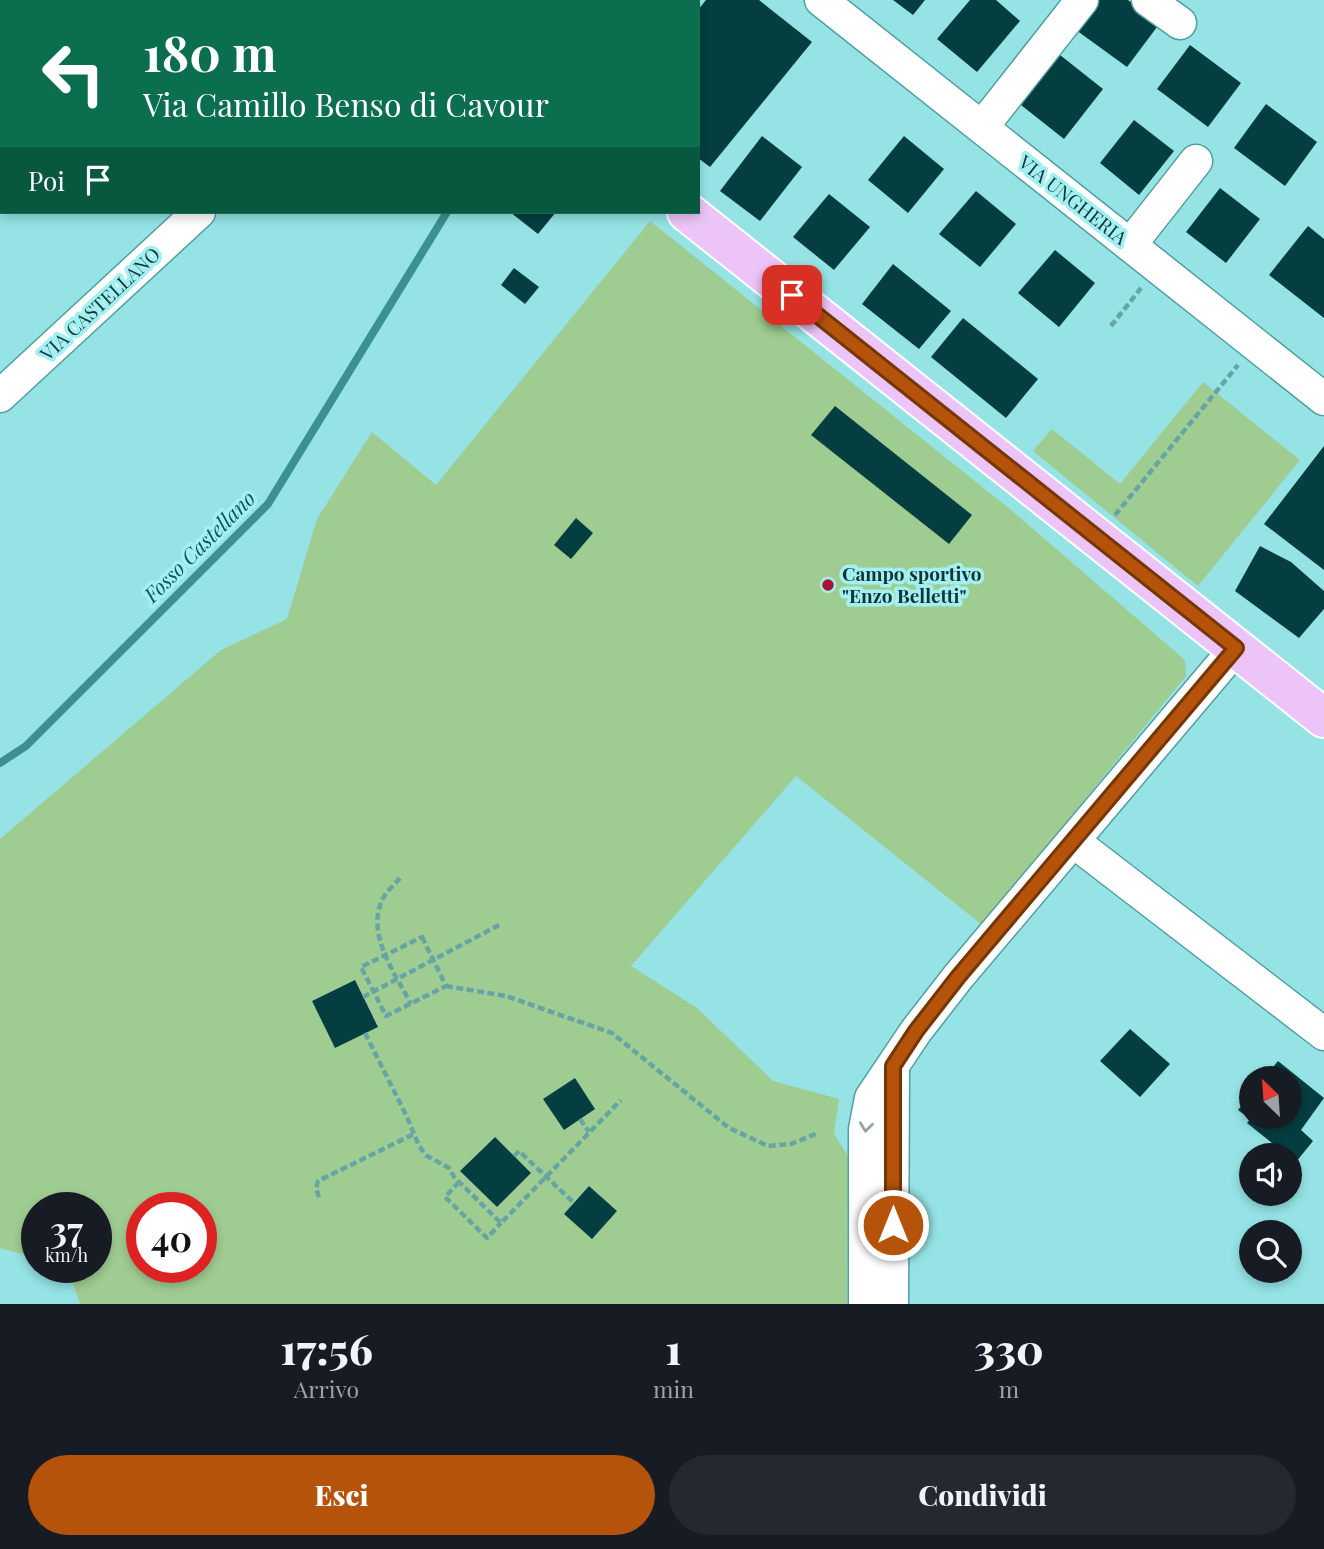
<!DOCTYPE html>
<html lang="it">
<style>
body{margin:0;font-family:"Playfair Display",serif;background:#242831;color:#f1f3f6;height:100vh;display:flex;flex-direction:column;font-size:26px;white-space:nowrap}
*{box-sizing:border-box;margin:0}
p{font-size:23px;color:#9ea1a6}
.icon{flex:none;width:38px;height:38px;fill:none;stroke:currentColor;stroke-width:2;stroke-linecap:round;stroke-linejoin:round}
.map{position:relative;height:1304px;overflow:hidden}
.panel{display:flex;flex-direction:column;background:#171b24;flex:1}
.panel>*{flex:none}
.guide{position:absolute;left:0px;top:0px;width:700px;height:214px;box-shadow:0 4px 10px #0003;background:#0b6e4f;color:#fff;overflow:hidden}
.needle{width:46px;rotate:335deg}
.buttons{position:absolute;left:1239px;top:1066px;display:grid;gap:14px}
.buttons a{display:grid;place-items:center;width:63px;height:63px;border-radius:50%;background:#171b24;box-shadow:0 4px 10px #0003;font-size:35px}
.speed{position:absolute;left:21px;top:1192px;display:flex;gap:14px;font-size:35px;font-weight:700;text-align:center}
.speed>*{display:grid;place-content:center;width:91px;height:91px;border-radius:50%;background:#171b24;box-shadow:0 4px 10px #0003;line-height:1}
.speed small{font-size:18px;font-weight:400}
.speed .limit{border:10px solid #d22;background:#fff;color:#111}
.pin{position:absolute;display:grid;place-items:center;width:60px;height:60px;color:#fff;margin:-30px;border-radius:14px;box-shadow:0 4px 10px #0006}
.me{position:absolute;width:77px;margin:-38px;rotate:0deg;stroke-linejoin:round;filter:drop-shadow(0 0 5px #0008)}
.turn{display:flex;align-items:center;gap:24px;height:147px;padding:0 28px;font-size:32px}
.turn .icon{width:91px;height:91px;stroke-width:2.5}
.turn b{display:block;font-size:49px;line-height:60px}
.then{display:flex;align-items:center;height:66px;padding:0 28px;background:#0003;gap:14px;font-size:26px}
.eta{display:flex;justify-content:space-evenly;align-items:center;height:119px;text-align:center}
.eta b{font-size:42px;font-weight:800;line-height:49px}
.cta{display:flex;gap:14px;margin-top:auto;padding:14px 28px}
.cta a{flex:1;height:80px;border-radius:42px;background:#b45309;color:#fff;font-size:28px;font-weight:800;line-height:80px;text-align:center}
.cta a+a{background:#242831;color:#f1f3f6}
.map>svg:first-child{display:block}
.green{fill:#9fcc91;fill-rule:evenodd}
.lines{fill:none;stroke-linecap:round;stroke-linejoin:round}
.stream{stroke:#3b9093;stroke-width:8}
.building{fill:#053e40}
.minor-casing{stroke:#519ea1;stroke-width:35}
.major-casing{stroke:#fff;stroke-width:42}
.path{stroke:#66a4a5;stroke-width:4.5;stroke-dasharray:7 3.5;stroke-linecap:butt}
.minor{stroke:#fff;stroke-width:32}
.major{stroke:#ecc4f7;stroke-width:38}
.oneway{stroke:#95a3a4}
.route-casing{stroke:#753606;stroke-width:18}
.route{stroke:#b45309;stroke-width:12}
.poi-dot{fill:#aa1433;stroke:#a2f0f2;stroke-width:2.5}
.labels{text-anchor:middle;stroke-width:7;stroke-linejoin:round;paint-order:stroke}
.street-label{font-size:19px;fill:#133334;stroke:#a2f0f2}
.poi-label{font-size:19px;font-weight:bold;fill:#133334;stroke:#a2f0f2;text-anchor:start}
.water-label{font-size:21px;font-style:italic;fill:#0c5557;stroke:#a2f0f2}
</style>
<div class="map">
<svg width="1324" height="1304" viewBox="0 0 1324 1304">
<rect width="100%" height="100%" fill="#95e3e5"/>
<g class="green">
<path d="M650 221 1011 510 1185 660 1186 676 982 925 796 776 631 966 697 1008 773 1081 839 1099 834 1134 848 1156 847 1304H80L67 1267H96V1208H37V1258L0 1248V839L221 650 287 619 317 519 372 432 436 485ZM355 980 378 1026 335 1048 312 1001ZM575 1078 595 1109 564 1129ZM494 1137 531 1173 497 1207 460 1171ZM589 1186 616 1211 591 1238 564 1214ZM142 1208H201V1267H142Z"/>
<polygon points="1203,382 1300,460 1198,586 1033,451 1052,429 1120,484"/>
</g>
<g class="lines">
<g class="stream">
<polyline points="612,2 614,0"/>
<polyline points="0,763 26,746 268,504 447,212"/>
</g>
</g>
<g class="building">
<polygon points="706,0 759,0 812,42 710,167 698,158 698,10"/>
<polygon points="893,0 925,0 913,15"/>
<polygon points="970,0 996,0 1020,21 977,72 937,39"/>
<polygon points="1098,0 1128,0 1160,23 1127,67 1076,30"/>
<polygon points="1190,45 1241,83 1208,127 1157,89"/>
<polygon points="1060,55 1103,89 1064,139 1021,105"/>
<polygon points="1266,104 1317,142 1285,186 1234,148"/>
<polygon points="1134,120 1174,151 1139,195 1100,163"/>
<polygon points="762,136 802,167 760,221 720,191"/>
<polygon points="904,136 944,169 908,213 868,180"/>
<polygon points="1220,188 1260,219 1226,263 1186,232"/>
<polygon points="976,191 1016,224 980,267 939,234"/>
<polygon points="829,194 870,227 834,270 793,237"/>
<polygon points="510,212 556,212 538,234"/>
<polygon points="1308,226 1324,239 1324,318 1269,275"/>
<polygon points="1055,250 1095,283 1059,327 1018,293"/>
<polygon points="893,264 951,311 919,349 862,304"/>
<polygon points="514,268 539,287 525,304 501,285"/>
<polygon points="963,318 1038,379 1006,418 931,357"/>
<polygon points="835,406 972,515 949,544 811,435"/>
<polygon points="1324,446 1324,570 1264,524"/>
<polygon points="576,518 593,533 571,559 554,545"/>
<polygon points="1260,546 1291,562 1324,591 1324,609 1299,638 1235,591"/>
<polygon points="355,980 378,1027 335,1048 312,1001"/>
<polygon points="1130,1029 1170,1064 1140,1097 1100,1061"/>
<polygon points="1278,1061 1324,1098 1301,1130 1313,1141 1296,1162 1290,1155 1287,1155 1247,1123 1250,1119 1238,1110 1251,1094 1251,1116 1290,1116 1290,1078 1264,1078"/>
<polygon points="575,1078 595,1109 564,1130 543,1099"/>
<polygon points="495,1137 531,1173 497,1207 460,1171"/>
<polygon points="589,1186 617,1211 592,1239 564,1214"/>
</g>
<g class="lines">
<g class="minor-casing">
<g id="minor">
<polyline points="52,0 54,2"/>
<polyline points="821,0 1324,399"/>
<polyline points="1148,0 1180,23"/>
<polyline points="389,2 390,0"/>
<polyline points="982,127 1082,0"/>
<polyline points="1130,245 1196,161"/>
<polyline points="0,396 199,212"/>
<polyline points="1073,841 1324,1034"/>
<polyline points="865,1304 865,1129 871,1098 916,1031 958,977 1236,648"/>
<polyline points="892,1304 893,1066"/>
</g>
</g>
<g class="major-casing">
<g id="major">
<polyline points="423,0 425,2"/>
<polyline points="687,212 1324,718"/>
</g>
</g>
<g class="path">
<polyline points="1111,326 1141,288"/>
<polyline points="1115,515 1238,365"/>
<path d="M400 878C395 884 389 889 385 895 363 930 394 972 411 1004"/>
<polygon points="422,937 446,986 386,1016 361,967"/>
<polyline points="446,986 506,996 612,1033 729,1128 768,1146 791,1144 818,1133"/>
<polyline points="363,997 501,924"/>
<polyline points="365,1033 407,1117 419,1146 427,1156 449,1168 454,1177 501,1223 621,1100"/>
<polyline points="580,1119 589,1132"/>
<polyline points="514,1156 519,1151 574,1203"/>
<polyline points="459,1182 445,1197 487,1238 501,1223"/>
<polyline points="319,1197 316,1188 318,1181 414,1134"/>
</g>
<use href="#minor" class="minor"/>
<use href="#major" class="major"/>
</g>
<defs><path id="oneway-chevron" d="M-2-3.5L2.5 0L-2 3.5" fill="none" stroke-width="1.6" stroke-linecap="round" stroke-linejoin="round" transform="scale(1.75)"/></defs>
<use class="oneway" href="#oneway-chevron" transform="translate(866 1127) rotate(97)"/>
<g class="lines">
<g class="route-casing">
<polyline id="route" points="792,295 1236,648 958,977 916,1031 893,1066 893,1225"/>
</g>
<use href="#route" class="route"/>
</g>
<circle class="poi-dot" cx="828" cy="585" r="7"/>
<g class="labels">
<g class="street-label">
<text transform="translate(1073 200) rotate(38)" y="7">VIA UNGHERIA</text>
<text transform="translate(100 304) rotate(-43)" y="7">VIA CASTELLANO</text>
</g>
<g class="poi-label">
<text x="842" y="581">Campo sportivo<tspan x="842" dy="22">"Enzo Belletti"</tspan></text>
</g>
<g class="water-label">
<text transform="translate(200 547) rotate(-45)" y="7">Fosso Castellano</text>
</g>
</g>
</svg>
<div class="buttons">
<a><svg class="needle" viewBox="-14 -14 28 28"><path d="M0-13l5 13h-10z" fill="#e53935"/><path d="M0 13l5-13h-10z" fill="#9ea1a6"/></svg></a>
<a><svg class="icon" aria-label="sound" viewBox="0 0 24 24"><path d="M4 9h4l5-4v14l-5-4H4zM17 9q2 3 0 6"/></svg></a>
<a><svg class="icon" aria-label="search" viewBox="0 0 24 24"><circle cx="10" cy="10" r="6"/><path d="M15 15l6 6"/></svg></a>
</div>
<div class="speed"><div>37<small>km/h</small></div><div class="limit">40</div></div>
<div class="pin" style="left:792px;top:295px;background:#d93025"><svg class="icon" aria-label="arrive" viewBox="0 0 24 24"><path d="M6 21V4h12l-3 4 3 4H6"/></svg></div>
<svg class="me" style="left:893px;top:1225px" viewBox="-20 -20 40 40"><circle r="17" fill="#b45309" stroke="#fff" stroke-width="3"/><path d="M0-11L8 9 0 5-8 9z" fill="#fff"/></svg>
<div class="guide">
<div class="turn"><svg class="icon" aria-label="left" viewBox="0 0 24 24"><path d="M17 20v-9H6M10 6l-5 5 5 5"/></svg><div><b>180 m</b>Via Camillo Benso di Cavour</div></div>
<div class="then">Poi<svg class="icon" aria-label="arrive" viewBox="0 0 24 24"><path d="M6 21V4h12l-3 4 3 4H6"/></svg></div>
</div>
</div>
<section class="panel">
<div class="eta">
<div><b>17:56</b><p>Arrivo</p></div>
<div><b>1</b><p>min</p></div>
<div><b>330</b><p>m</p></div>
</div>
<div class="cta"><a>Esci</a><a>Condividi</a></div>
</section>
